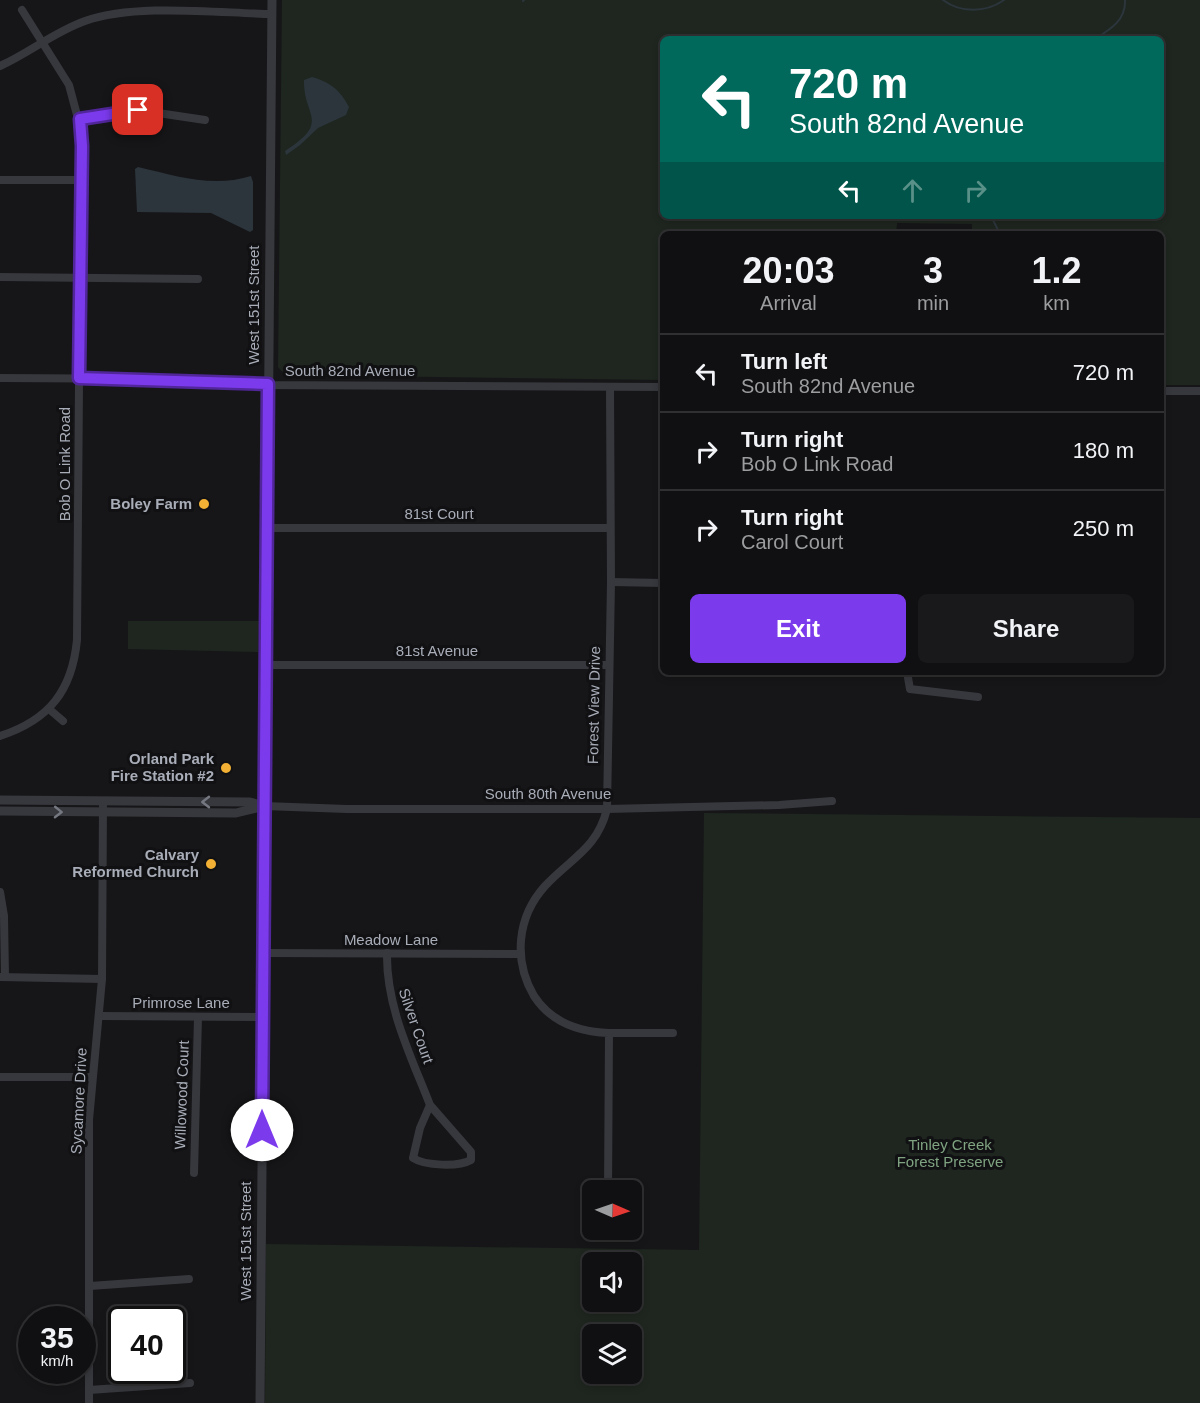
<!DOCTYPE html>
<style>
body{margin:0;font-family:Helvetica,sans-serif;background:#19191b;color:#f1f3f6;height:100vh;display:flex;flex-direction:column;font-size:22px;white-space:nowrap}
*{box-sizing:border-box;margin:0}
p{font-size:20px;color:#9c9d9f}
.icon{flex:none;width:33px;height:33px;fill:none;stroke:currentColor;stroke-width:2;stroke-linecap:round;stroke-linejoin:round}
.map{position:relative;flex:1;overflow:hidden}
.drawer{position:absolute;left:660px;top:231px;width:504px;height:444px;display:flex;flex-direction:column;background:#101012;border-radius:9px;box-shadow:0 3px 9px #0003,0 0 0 2px #303032}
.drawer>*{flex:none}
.hud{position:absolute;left:660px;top:36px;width:504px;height:183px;border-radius:9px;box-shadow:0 3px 9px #0003,0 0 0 2px #303032;background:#00695c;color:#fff;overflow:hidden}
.needle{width:39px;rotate:92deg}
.buttons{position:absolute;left:582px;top:1180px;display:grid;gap:12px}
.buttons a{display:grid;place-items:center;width:60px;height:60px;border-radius:9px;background:#101012;box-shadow:0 3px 9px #0003,0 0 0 2px #303032;font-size:30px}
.speed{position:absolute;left:18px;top:1306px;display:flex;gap:12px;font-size:30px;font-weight:700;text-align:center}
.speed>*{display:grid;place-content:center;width:78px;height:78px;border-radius:50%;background:#101012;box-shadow:0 3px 9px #0003,0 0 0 2px #303032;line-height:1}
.speed small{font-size:15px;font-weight:400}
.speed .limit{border:3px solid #111;border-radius:9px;background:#fff;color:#111}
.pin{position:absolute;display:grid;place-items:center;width:51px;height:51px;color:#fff;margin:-26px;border-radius:12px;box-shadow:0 3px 9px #0006}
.me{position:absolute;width:66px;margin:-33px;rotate:0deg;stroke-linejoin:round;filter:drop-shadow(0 0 4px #0008)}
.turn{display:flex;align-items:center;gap:21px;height:126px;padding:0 30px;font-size:27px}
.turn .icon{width:78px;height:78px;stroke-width:2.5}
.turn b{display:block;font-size:42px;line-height:51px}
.lanes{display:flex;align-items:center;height:57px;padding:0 30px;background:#0003;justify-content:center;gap:30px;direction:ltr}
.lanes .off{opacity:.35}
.eta{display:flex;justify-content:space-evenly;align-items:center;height:102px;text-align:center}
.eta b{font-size:36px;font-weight:800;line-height:42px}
.cta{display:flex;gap:12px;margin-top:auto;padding:12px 30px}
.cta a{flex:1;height:69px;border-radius:9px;background:#7c3aed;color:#fff;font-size:24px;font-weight:800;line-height:69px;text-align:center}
.cta a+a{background:#19191b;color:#f1f3f6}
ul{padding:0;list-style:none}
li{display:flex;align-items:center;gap:18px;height:78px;padding:0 30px;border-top:2px solid #303032}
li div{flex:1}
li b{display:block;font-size:22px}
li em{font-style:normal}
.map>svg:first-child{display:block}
.green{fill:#1e261f;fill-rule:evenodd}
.water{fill:#2c353c}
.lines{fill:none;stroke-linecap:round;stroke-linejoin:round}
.stream{stroke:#2c353c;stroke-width:2}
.minor{stroke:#37383d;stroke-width:8}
.tertiary{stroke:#37383d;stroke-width:9}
.oneway{stroke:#757881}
.route-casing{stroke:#51269a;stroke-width:15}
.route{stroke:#7c3aed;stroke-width:10}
.poi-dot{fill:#f2b134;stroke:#111113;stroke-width:2}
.labels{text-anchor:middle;stroke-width:6;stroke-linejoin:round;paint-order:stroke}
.street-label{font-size:15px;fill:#a8adb8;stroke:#111113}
.poi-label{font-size:15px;font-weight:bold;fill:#a8adb8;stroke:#111113;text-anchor:end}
.park-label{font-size:15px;fill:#7fa381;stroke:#111113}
</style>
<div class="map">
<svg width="1200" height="1403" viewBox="0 0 1200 1403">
<rect width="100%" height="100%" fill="#161618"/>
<g class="green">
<path d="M282 0H1200V385H1161V234H972V224L897 223 896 234H663V380L285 375 278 367ZM663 39H1161V216H663Z"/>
<polygon points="128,621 259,621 258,652 128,649"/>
<path d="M704 813 1200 818V1403H265L266 1244 699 1250ZM592 1263H632V1302H592ZM592 1335H632V1374H592Z"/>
</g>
<g class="water">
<path d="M312 77C330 82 340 90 349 107L346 115 318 128 300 145 286 155 285 151C332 121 303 117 304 80Z"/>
<path d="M138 167C177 176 212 188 251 176L253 182V230L250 232 211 213 137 212 135 169Z"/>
</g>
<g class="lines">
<g class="stream">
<path d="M943 0C960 13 986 13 1004 0"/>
<polyline points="523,1 524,0"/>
<path d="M1095 39C1111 29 1126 20 1125 0"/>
<polyline points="991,216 1000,234"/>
</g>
<g class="minor">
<path d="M0 66C29 53 54 32 85 21 136 3 217 13 272 14"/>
<polyline points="79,119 138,110 205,120"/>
<polyline points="0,180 81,180"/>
<polyline points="0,277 198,279"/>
<polyline points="0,378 167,379 256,385 663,387"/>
<polyline points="1161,391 1200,391"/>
<polyline points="267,528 610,528"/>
<polyline points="611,582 663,583"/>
<polyline points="266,665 607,665"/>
<polyline points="907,672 910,689 978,697"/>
<polyline points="49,709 63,721"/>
<path d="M0 736C49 720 72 691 77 640L81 130 69 85 22 10"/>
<polyline points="264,806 347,809 607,809 779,805 832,801"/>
<polyline points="0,892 4,916 5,977"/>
<polyline points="263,953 519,954"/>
<path d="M387 953C386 1007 411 1056 430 1105L420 1128 413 1158C425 1166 459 1167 471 1160V1152L430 1105"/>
<polyline points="0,977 102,979"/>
<polyline points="100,1016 263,1017"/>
<polyline points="609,1033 673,1033"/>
<polyline points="0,1077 91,1077"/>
<polyline points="194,1173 198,1017"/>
<path d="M608 1191 609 1033C579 1032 551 1022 534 996 513 960 517 917 545 886 571 858 597 849 607 809L611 582 610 387"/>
<polyline points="90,1286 189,1279"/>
<polyline points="89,1390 190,1383"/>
<polyline points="89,1403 89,1120 102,979 103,801"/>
</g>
<g class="tertiary">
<polyline points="0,800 250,802 264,806"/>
<polyline points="0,811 236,813 264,806"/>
<polyline points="260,1403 272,0"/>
</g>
</g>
<defs><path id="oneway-chevron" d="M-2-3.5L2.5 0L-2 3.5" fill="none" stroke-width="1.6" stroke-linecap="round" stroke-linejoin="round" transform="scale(1.5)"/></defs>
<g class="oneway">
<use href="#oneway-chevron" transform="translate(206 802) rotate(-180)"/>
<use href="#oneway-chevron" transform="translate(58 812) rotate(1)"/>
</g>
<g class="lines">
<g class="route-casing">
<polyline id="route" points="138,110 80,119 82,146 79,378 268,384 262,1130"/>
</g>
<use href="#route" class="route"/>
</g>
<g class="poi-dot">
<circle cx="204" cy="504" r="6"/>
<circle cx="226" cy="768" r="6"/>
<circle cx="211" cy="864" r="6"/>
</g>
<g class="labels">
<g class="street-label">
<text transform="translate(254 305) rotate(-90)" y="5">West 151st Street</text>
<text x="350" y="376">South 82nd Avenue</text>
<text transform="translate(65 464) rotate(-90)" y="5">Bob O Link Road</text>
<text x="439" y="519">81st Court</text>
<text x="437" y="656">81st Avenue</text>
<text transform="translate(594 705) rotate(-89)" y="5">Forest View Drive</text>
<text x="548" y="799">South 80th Avenue</text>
<text x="391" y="945">Meadow Lane</text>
<text x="181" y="1008">Primrose Lane</text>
<text transform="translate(416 1026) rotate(71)" y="5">Silver Court</text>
<text transform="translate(182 1095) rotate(-88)" y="5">Willowood Court</text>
<text transform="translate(79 1101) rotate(-87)" y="5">Sycamore Drive</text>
<text transform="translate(246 1241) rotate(-90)" y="5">West 151st Street</text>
</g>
<g class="poi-label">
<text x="192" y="509">Boley Farm</text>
<text x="214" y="764">Orland Park<tspan x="214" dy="17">Fire Station #2</tspan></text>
<text x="199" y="860">Calvary<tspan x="199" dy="17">Reformed Church</tspan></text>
</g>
<g class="park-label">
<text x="950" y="1150">Tinley Creek<tspan x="950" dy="17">Forest Preserve</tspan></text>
</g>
</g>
</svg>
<div class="buttons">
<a><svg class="needle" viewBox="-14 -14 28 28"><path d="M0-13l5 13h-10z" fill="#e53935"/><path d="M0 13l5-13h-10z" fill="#9c9d9f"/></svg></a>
<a><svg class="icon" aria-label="sound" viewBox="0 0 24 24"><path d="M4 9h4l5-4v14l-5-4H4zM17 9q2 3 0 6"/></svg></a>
<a><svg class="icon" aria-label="layers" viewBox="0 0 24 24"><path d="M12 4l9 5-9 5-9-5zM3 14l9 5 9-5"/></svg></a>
</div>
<div class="speed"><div>35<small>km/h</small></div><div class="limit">40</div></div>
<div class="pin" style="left:138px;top:110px;background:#d93025"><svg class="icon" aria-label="arrive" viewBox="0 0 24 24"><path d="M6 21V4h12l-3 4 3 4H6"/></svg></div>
<svg class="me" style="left:262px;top:1130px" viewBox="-20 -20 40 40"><circle r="19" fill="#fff"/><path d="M0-13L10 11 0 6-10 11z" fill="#7c3aed"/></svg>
<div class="hud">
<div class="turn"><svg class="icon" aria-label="left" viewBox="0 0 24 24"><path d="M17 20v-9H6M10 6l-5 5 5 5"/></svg><div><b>720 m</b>South 82nd Avenue</div></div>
<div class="lanes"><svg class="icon" aria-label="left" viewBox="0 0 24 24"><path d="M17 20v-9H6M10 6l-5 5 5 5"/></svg><svg class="icon off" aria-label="ahead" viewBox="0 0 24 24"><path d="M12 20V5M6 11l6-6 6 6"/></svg><svg class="icon off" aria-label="right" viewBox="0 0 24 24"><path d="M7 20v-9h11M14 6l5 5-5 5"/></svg></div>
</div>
<section class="drawer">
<div class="eta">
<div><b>20:03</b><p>Arrival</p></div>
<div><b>3</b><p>min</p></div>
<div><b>1.2</b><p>km</p></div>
</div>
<ul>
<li><svg class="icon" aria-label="left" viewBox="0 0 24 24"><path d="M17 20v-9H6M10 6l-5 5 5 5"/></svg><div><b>Turn left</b><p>South 82nd Avenue</p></div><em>720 m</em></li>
<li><svg class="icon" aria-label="right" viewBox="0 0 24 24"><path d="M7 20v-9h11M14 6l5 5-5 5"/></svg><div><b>Turn right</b><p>Bob O Link Road</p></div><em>180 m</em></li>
<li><svg class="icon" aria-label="right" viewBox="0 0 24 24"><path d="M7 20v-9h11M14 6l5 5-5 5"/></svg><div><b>Turn right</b><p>Carol Court</p></div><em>250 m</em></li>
</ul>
<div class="cta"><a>Exit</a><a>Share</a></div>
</section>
</div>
